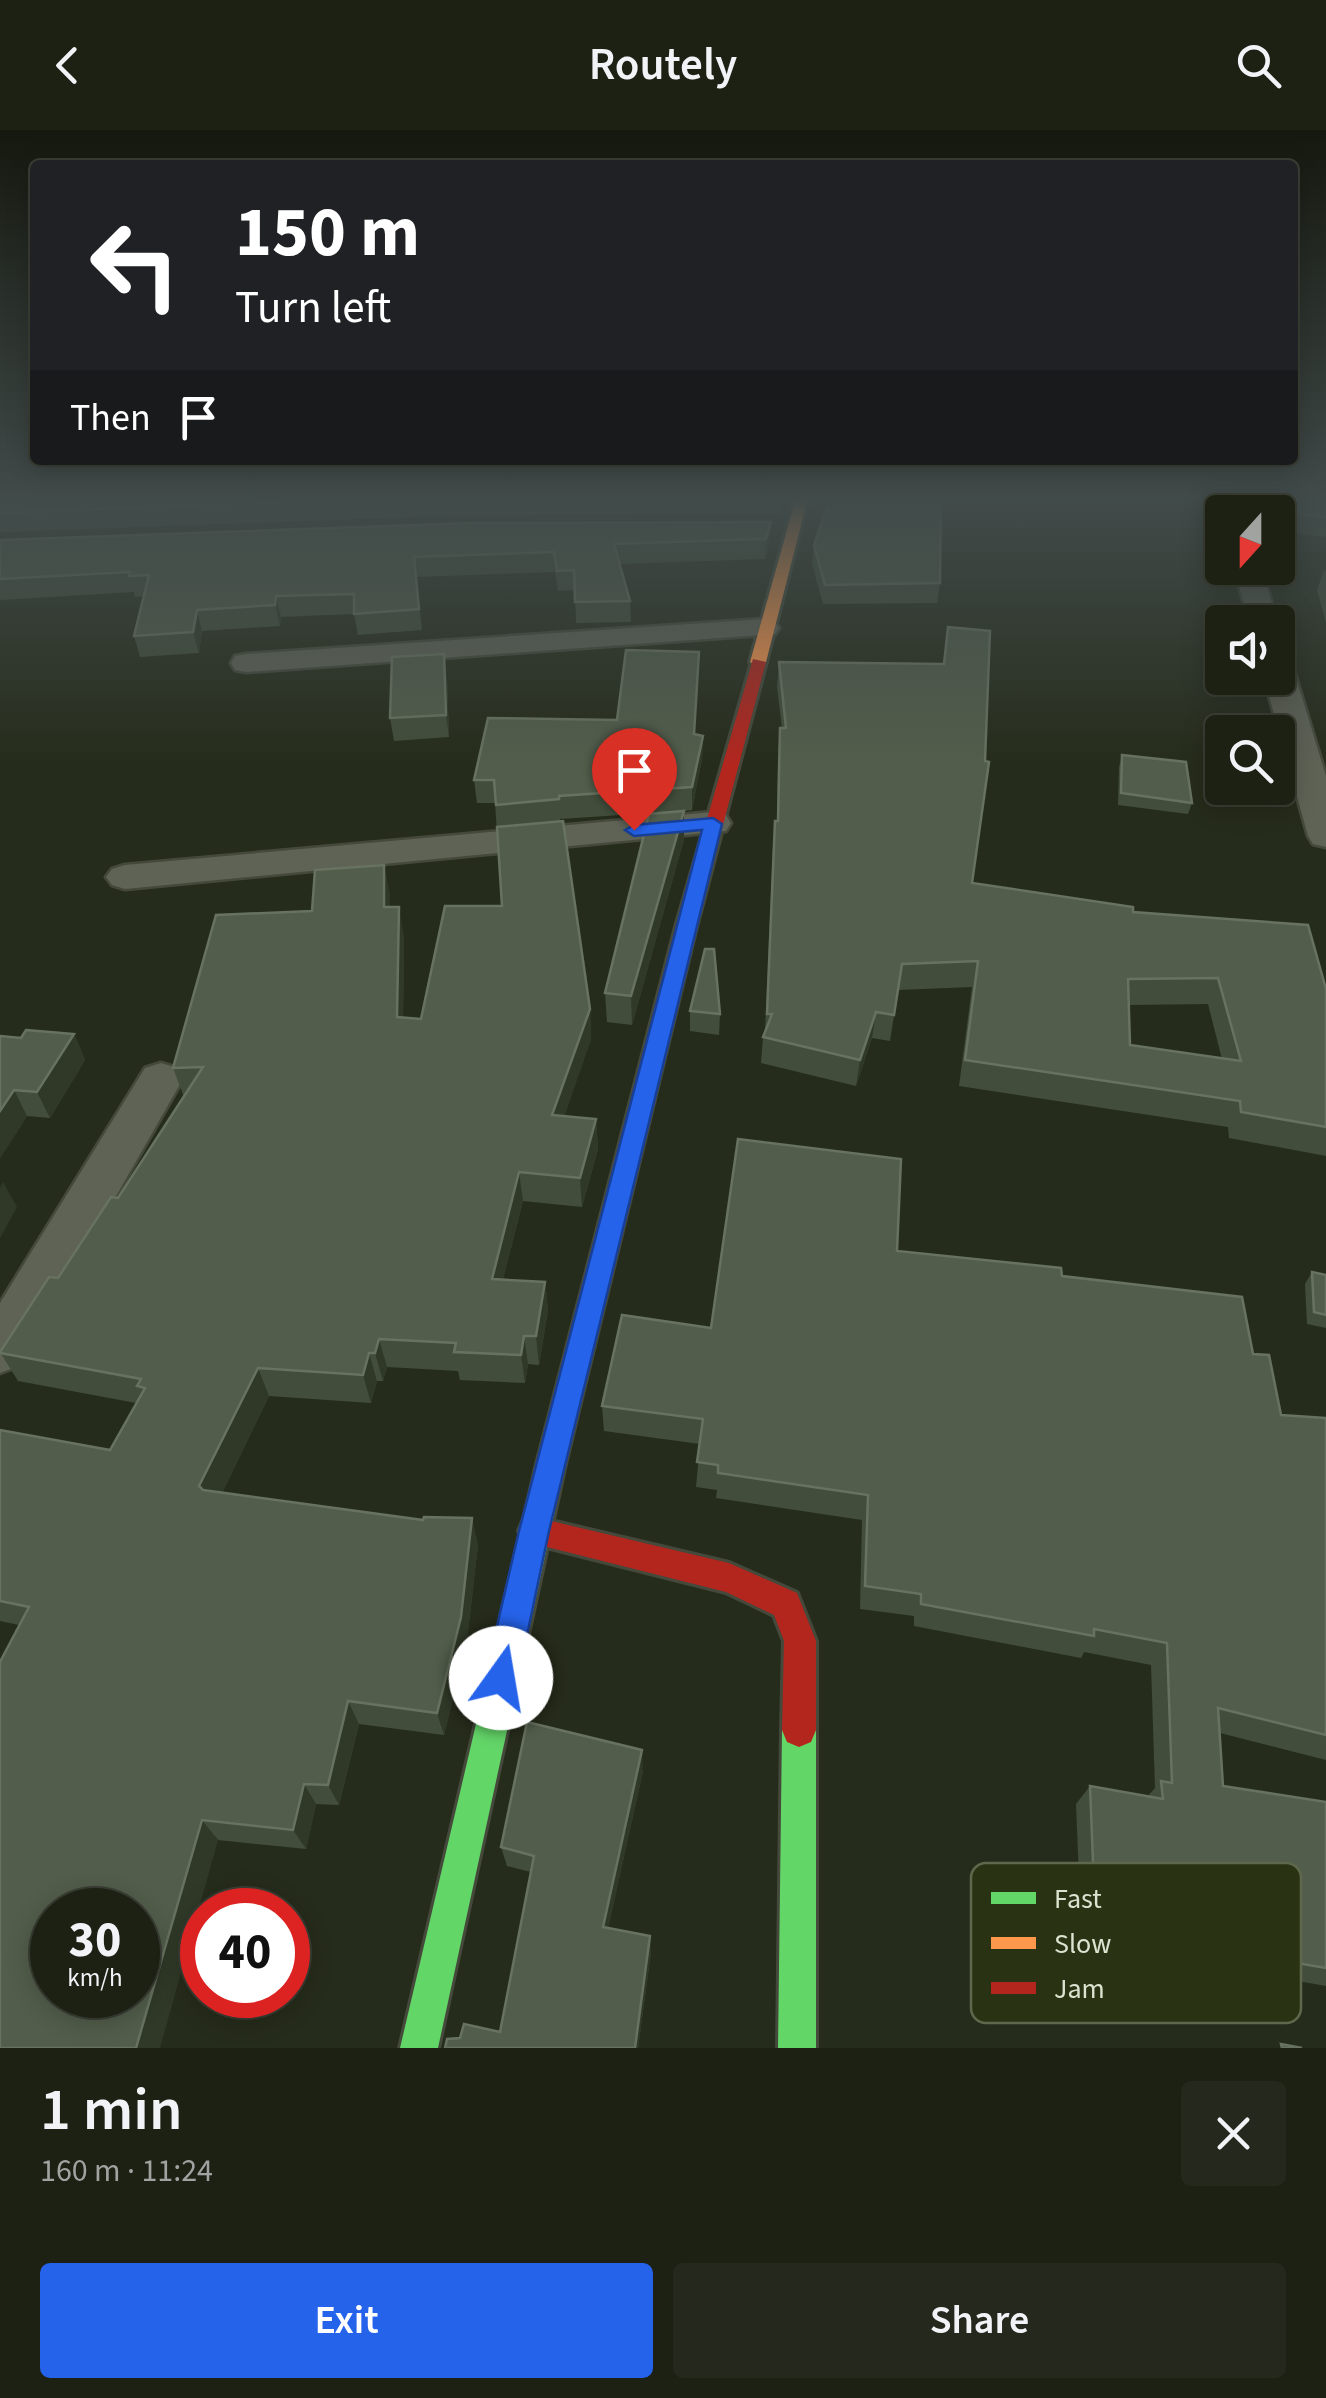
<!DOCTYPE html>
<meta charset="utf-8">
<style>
body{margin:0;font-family:"Source Sans 3",sans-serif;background:#25291d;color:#f1f3f6;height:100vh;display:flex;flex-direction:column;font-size:38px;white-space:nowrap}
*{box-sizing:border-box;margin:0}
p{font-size:32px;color:#a0a3a0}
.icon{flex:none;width:55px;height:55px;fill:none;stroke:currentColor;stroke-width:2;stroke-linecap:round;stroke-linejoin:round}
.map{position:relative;height:1918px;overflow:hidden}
.drawer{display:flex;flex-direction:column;background:#1c2114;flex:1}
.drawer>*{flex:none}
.hud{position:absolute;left:30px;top:30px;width:1268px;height:305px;border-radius:10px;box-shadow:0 5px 25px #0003,0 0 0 2px #3a3e34;background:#202124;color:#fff;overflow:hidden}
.needle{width:65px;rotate:201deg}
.fabs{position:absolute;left:1205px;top:365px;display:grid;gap:20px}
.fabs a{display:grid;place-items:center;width:90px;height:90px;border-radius:10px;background:#1c2114;box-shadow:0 5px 25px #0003,0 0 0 2px #3a3e34;font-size:50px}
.speed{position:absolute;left:30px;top:1758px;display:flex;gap:20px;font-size:50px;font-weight:700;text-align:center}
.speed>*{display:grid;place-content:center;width:130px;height:130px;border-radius:50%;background:#1c2114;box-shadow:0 5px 25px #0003,0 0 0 2px #3a3e34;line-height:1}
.speed small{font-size:25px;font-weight:400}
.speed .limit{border:15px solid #d22;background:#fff;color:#111}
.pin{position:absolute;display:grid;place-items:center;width:85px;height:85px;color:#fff;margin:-102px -42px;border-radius:50% 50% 50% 0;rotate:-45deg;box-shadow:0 0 10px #0007}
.pin .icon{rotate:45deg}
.me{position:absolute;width:110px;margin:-55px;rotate:13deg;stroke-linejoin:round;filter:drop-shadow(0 0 8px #0008)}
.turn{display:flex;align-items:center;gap:35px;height:210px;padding:0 40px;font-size:45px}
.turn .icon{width:130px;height:130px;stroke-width:2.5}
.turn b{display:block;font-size:70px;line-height:85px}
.then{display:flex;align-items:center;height:95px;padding:0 40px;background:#0003;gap:20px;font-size:38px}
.round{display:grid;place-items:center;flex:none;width:105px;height:105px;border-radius:10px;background:#25291d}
.summary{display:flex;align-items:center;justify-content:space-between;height:170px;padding:0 40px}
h1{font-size:60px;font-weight:600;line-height:75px}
.cta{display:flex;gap:20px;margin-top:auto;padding:20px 40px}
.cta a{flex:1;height:115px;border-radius:10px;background:#2563eb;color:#fff;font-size:40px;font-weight:600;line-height:115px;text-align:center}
.cta a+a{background:#25291d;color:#f1f3f6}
header{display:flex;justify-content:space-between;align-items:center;height:130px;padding:0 40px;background:#1c2114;font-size:45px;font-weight:600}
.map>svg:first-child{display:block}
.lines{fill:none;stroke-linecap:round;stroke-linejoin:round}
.street-casing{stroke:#44493b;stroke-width:5}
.fast-casing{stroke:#44493b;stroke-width:6}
.slow-casing{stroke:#44493b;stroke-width:6}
.jam-casing{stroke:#44493b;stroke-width:6}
.street{fill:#5f6356;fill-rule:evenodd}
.fast{fill:#63d668;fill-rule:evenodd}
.slow{fill:#ff974d;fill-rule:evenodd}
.jam{fill:#b3261e;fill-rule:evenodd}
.wall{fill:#424d3b;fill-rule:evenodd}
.shaded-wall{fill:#303928}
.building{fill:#525d4b;stroke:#687260;stroke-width:2.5;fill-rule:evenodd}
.route{fill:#2563eb;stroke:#184099;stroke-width:2.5}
.key{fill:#293314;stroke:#5f684c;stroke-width:2.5}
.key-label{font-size:28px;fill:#dce3d0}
</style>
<header><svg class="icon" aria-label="back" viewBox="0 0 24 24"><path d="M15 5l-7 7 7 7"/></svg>Routely<svg class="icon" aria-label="search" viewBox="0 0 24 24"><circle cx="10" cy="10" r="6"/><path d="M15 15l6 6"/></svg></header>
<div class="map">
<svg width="1326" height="1918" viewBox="0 0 1326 1918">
<rect width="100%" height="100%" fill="#262c1b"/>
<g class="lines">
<g class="street-casing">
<g id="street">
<polygon points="1215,368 1241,368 1245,382 1222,382 1222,387"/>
<polygon points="1234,438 1262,438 1277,492 1249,492"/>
<polygon points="764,489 775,492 779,498 775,504 246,542 235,540 231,533 235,526 246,524"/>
<polygon points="1278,532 1289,534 1294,541 1326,646 1326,717 1313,714 1308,706 1264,548 1278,548"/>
<polygon points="713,682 726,685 731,693 726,701 125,759 112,755 106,747 112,739 125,735"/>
<polygon points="161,933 177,938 183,949 19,1236 0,1243 0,1173 145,938"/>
</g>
</g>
<g class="fast-casing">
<g id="fast">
<polygon points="551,1321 561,1325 565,1334 438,1918 400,1918 537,1334 541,1325"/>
<polygon points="799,1583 811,1588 816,1600 816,1918 778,1918 782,1600 787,1588"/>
</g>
</g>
<g class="slow-casing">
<polygon id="slow" points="796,368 808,368 766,532 758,537 750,532"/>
</g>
<g class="jam-casing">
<g id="jam">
<polygon points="753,529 766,532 696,797 565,1334 561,1343 551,1347 541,1343 537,1334 676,797"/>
<polygon points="534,1387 729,1433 797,1463 816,1511 816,1600 811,1612 799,1617 787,1612 782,1600 784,1511 774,1485 726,1462 523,1411 519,1401 523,1391"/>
</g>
</g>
<use href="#street" class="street"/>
<use href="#fast" class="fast"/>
<use href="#slow" class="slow"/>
<use href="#jam" class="jam"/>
</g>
<g class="wall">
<polygon points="0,368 782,368 778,384 473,385 0,402"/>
<polygon points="830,368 942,368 940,453 937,473 823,474 812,434 814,415"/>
<polygon points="1280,368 1326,368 1326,407 1293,403"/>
<polygon points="771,392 770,412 765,429 620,434 630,471 631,492 576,493 575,460 558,461 555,442 416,447 422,500 358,505 354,484 281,487 280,496 202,501 199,523 140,527 134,506 144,466 135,467 134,462 0,470 0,410"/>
<polygon points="1324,440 1326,441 1326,493 1317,460"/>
<path d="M948 497 972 753 1133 782 1326 859V1026L1229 1008 1228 997 959 956 972 857 898 860 890 911 872 908 856 956 761 933 763 907 765 901 773 717 775 691H777L778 623 780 598H782L777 557 779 532 943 534ZM1208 874 1222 929 1130 915 1128 875Z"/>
<polygon points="698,544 694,604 703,606 702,629 692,680 684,681 684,709 632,895 607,892 605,863 682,681 560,689 590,879 591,909 564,986 596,989 598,1019 582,1077 523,1071 503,1149 545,1152 548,1180 539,1235 528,1234 525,1253 460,1250 458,1241 387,1237 383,1251 377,1251 371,1273 269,1266 222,1363 478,1414 467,1511 444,1605 359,1594 339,1675 316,1674 306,1719 218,1710 19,1495 0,1491 0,1300 110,1320 136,1273 18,1251 0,1222 118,1068 184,967 173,938 312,781 390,764 390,777 404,806 403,887 421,889 502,776 495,673 477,673 474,650 617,590"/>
<polygon points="447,546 449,607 394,611 390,588"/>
<polygon points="1122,625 1192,673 1188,684 1118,675 1119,637"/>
<polygon points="690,881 720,884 719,905 690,901"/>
<polygon points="74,904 85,930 50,988 27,986 0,1028 21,908"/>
<polygon points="897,1121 1062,1146 1253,1224 1281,1285 1326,1288 1326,1630 1220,1603 1223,1656 1326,1672 1326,1856 1223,1838 1218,1800 1080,1773 1076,1674 1090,1656 1148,1666 1155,1658 1151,1535 1084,1522 1081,1528 914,1496 914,1486 860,1479 862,1390 716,1368 717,1360 696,1357 700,1314 604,1301 602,1276 711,1198"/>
<polygon points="1312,1142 1326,1145 1326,1198 1307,1194 1305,1154"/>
<polygon points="643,1641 608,1798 651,1822 638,1918 445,1918 460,1908 500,1902 531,1742 507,1736 501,1717"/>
</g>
<g class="shaded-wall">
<polygon points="771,392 770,412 765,429 766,409"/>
<polygon points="276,466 281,487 280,496 275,475"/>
<polygon points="197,480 202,501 199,523 193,502"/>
<polygon points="444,524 447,546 449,607 446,585"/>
<polygon points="703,606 702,629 692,680 692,657"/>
<polygon points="684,681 684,709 632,895 631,866"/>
<polygon points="384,735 390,764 390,806 384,777"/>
<polygon points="399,777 404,806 403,916 397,887"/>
<polygon points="590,879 591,909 555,1014 552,985"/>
<polygon points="876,882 872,908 856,956 860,930"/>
<polygon points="74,904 85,930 50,988 37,962"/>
<polygon points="14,960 27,986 0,1028 0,981"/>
<polygon points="596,989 598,1019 582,1077 580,1048"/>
<polygon points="519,1042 523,1071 496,1178 492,1149"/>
<polygon points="3,1052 17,1077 0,1108 0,1058"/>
<polygon points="545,1152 548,1180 539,1235 536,1206"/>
<polygon points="524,1206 528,1234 525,1253 521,1225"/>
<polygon points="379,1209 387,1237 383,1251 375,1223"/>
<polygon points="369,1223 377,1251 371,1273 363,1245"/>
<polygon points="258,1238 269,1266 213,1382 199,1356"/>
<polygon points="472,1388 478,1414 467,1511 444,1605 437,1583"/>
<polygon points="348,1571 359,1594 339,1675 328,1655"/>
<polygon points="642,1620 643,1641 605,1813 603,1797"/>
<polygon points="304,1654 316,1674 306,1719 293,1700"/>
<polygon points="202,1690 218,1710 160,1918 136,1918"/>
<polygon points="650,1806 651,1822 638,1918 635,1918"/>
</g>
<g class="building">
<polygon points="0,368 409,368 0,383"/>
<polygon points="830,368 941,368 940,453 825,455 814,415"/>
<polygon points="1293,368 1326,368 1326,387 1300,384"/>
<polygon points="771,392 766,409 614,414 630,471 575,472 574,440 557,441 554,422 414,427 419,479 354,484 354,464 276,466 275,475 197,480 193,502 134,506 149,445 129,446 130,442 0,449 0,410 471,393"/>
<path d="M948 497 990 501 985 631 989 632 972 753 1133 777V782L1308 795 1326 859V997L1241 982 1240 971 965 930 978 831 902 834 894 885 876 882 860 930 763 907 772 884H767L775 691H778L780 598H786L779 532 944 534ZM1218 848 1241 931 1130 915 1128 849Z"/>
<polygon points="626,520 699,522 694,604 703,606 692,657 559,666 559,669 496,675 494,650 474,650 488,588 617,590"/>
<polygon points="444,524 446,585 390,588 392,527"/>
<polygon points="1122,625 1186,632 1192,673 1121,663"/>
<polygon points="684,681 631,866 605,863 649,684"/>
<path d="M563 691 590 879 552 985 596 989 580 1048 519 1042 492 1149 545 1152 536 1206H524L521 1225 454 1222 456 1213 379 1209 375 1223H369L363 1245 258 1238 199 1356 203 1360 423 1390 424 1387 472 1388 461 1487 437 1583 348 1571 328 1655 304 1654 293 1700 202 1690 136 1918H0V1532L29 1477 0 1471V1300L110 1320 145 1258 137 1256 141 1249 0 1223V1222L49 1147 58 1148 111 1067 118 1068 203 937 173 938 216 785 312 781 315 740 384 735V777H399L397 887 421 889 445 776H502L497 697ZM52 1780H138V1865H52Z"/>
<polygon points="705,819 714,819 720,884 690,881"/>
<polygon points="26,900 74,904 37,962 14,960 0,981 0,906 21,908"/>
<polygon points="738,1009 901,1029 897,1121 1061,1138 1062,1146 1242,1167 1253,1224 1269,1225 1281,1285 1326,1288 1326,1605 1218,1578 1223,1656 1326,1672 1326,1838 1243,1824 1238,1785 1094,1757 1090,1656 1163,1669 1161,1651 1172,1653 1167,1513 1094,1499 1094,1506 921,1474 921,1464 865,1456 868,1365 718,1343 718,1335 697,1332 703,1289 602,1276 622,1185 711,1198"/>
<polygon points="1312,1142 1326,1145 1326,1185 1314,1182"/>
<polygon points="527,1592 642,1620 603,1797 650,1806 635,1918 445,1918 447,1909 460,1908 464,1894 500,1902 534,1726 501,1717"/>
<polygon points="1281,1914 1302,1918 1282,1918"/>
</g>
<linearGradient id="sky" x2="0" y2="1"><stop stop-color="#15180f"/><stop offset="0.58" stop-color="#414b4a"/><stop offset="1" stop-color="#414b4a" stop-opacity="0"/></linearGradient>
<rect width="1326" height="637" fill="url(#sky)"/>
<polygon class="route" points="713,688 722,694 549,1401 518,1548 513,1560 501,1565 490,1560 485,1548 519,1401 702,700 634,706 625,700 634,695"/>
<rect x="971" y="1733" width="330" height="160" rx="15" class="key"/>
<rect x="991" y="1762" width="45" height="12" fill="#63d668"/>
<rect x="991" y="1807" width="45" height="12" fill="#ff974d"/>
<rect x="991" y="1852" width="45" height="12" fill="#b3261e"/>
<g class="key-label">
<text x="1054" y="1778">Fast</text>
<text x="1054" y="1823">Slow</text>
<text x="1054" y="1868">Jam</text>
</g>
</svg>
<div class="fabs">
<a><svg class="needle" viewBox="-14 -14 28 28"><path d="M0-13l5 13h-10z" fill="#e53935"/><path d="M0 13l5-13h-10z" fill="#a0a3a0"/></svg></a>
<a><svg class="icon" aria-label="sound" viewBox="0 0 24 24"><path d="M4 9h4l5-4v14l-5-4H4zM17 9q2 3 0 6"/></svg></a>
<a><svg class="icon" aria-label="search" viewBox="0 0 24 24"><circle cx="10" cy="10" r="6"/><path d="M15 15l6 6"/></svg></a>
</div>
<div class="speed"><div>30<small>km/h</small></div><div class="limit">40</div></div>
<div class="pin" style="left:634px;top:700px;background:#d93025"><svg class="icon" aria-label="arrive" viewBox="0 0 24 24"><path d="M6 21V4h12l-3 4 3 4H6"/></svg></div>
<svg class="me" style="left:501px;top:1548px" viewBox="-20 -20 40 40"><circle r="19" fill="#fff"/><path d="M0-13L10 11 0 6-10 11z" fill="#2563eb"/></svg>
<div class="hud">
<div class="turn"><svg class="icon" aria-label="left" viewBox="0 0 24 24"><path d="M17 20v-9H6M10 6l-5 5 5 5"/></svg><div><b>150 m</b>Turn left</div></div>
<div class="then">Then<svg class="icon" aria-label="arrive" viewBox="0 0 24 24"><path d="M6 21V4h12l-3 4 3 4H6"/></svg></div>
</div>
</div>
<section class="drawer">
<div class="summary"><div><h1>1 min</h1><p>160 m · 11:24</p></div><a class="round"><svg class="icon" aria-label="close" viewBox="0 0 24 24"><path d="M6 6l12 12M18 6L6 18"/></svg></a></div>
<div class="cta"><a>Exit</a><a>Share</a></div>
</section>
